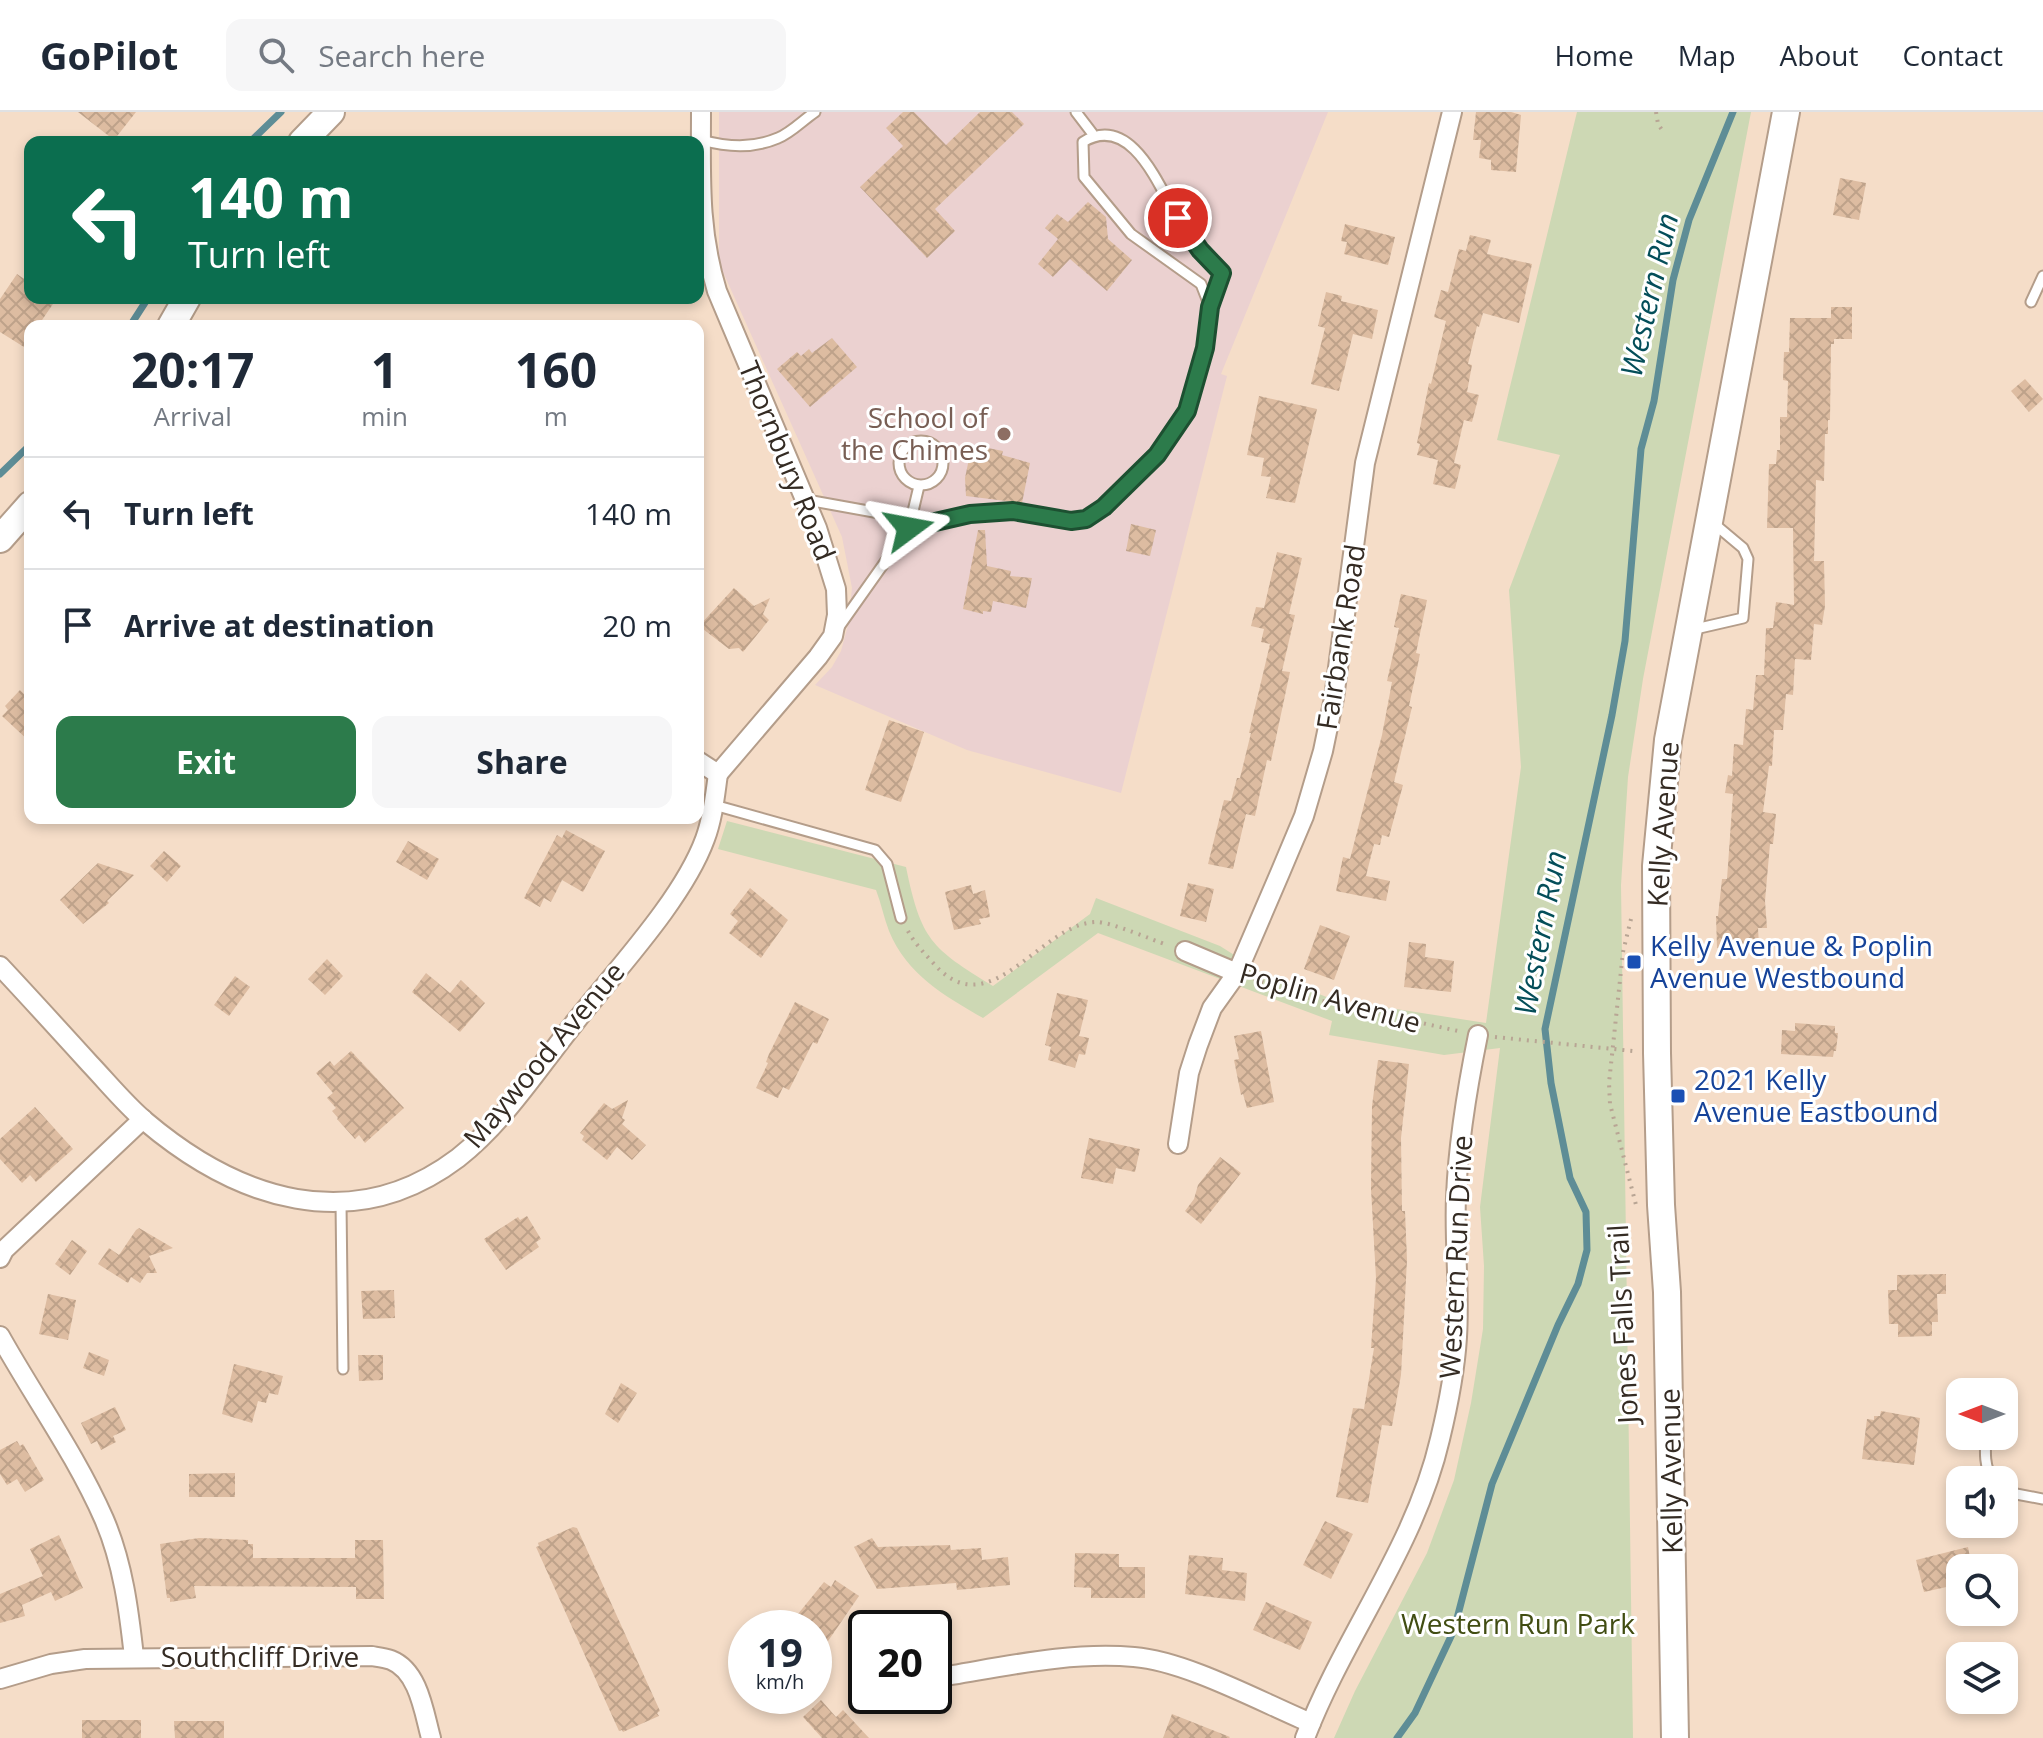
<!DOCTYPE html>
<style>
body{margin:0;font-family:"Open Sans",sans-serif;background:#f6f6f7;color:#1f2937;height:100vh;display:flex;flex-direction:column;font-size:30px;white-space:nowrap}
*{box-sizing:border-box;margin:0}
p{font-size:26px;color:#747a83}
.icon{flex:none;width:44px;height:44px;fill:none;stroke:currentColor;stroke-width:2;stroke-linecap:round;stroke-linejoin:round}
.map{position:relative;flex:1;overflow:hidden}
.panel{position:absolute;left:24px;top:208px;width:680px;height:504px;display:flex;flex-direction:column;background:#fff;border-radius:16px;box-shadow:0 4px 12px #0003}
.panel>*{flex:none}
.banner{position:absolute;left:24px;top:24px;width:680px;height:168px;border-radius:16px;box-shadow:0 4px 12px #0003;background:#0b6e4f;color:#fff;overflow:hidden}
.needle{width:52px;rotate:270deg}
.tools{position:absolute;left:1946px;top:1266px;display:grid;gap:16px}
.tools a{display:grid;place-items:center;width:72px;height:72px;border-radius:16px;background:#fff;box-shadow:0 4px 12px #0003;font-size:40px}
.speed{position:absolute;left:728px;top:1498px;display:flex;gap:16px;font-size:40px;font-weight:700;text-align:center}
.speed>*{display:grid;place-content:center;width:104px;height:104px;border-radius:50%;background:#fff;box-shadow:0 4px 12px #0003;line-height:1}
.speed small{font-size:20px;font-weight:400}
.speed .limit{border:4px solid #111;border-radius:12px;background:#fff;color:#111}
.pin{position:absolute;display:grid;place-items:center;width:68px;height:68px;color:#fff;margin:-34px;border:4px solid #fff;border-radius:50%;box-shadow:0 2px 8px #0007}
.me{position:absolute;width:88px;margin:-44px;rotate:77deg;stroke-linejoin:round;filter:drop-shadow(0 0 6px #0008)}
.turn{display:flex;align-items:center;gap:28px;height:168px;padding:0 32px;font-size:36px}
.turn .icon{width:104px;height:104px;stroke-width:2.5}
.turn b{display:block;font-size:56px;line-height:68px}
.eta{display:flex;justify-content:space-evenly;align-items:center;height:136px;text-align:center}
.eta b{font-size:48px;font-weight:700;line-height:56px}
.primary-button{display:flex;gap:16px;margin-top:auto;padding:16px 32px}
.primary-button a{flex:1;height:92px;border-radius:16px;background:#2c7b4b;color:#fff;font-size:32px;font-weight:700;line-height:92px;text-align:center}
.primary-button a+a{background:#f6f6f7;color:#1f2937}
ul{padding:0;list-style:none}
li{display:flex;align-items:center;gap:24px;height:112px;padding:0 32px;border-top:2px solid #e0e1e3}
li div{flex:1}
li b{display:block;font-size:30px}
li em{font-style:normal}
header{display:flex;align-items:center;gap:48px;box-sizing:border-box;height:112px;padding:0 40px;background:#fff;border-bottom:2px solid #e0e1e3}
header strong{font-size:38px}
nav{display:flex;gap:44px;margin-inline-start:auto;font-size:28px}
.search{width:560px;height:72px;background:#f6f6f7;display:flex;align-items:center;gap:20px;box-sizing:border-box;padding:0 28px;border-radius:16px;color:#747a83;font-size:30px}
.map>svg:first-child{display:block}
.education{fill:#ebd1d0}
.park{fill:#cdd8b4}
.lines{fill:none;stroke-linecap:round;stroke-linejoin:round}
.stream{stroke:#5e8d96;stroke-width:7}
.building{fill:url(#building-cross-hatch)}
.service-casing{stroke:#b49d8a;stroke-width:13}
.minor-casing{stroke:#b49d8a;stroke-width:22}
.secondary-casing{stroke:#b49d8a;stroke-width:30}
.path{stroke:#b8a594;stroke-width:4;stroke-dasharray:2 6;stroke-linecap:butt}
.service{stroke:#fff;stroke-width:9}
.minor{stroke:#fff;stroke-width:18}
.secondary{stroke:#fff;stroke-width:26}
.route-casing{stroke:#1d5031;stroke-width:20}
.route{stroke:#2c7b4b;stroke-width:14}
.education-dot{fill:#8d6e63;stroke:#fff;stroke-width:3}
.transit-dot{fill:#1a4fb4;stroke:#fff;stroke-width:3}
.labels{text-anchor:middle;stroke-width:6;stroke-linejoin:round;paint-order:stroke}
.education-label{font-size:28px;fill:#785e54;stroke:#fff;text-anchor:end}
.street-label{font-size:28px;fill:#342b23;stroke:#fff}
.transit-label{font-size:28px;fill:#164399;stroke:#fff;text-anchor:start}
.park-label{font-size:28px;fill:#414d12;stroke:#fff}
.water-label{font-size:30px;font-style:italic;fill:#044e59;stroke:#fff}
</style>
<header>
<strong>GoPilot</strong>
<div class="search"><svg class="icon" aria-label="search" viewBox="0 0 24 24"><circle cx="10" cy="10" r="6"/><path d="M15 15l6 6"/></svg>Search here</div>
<nav><a>Home</a><a>Map</a><a>About</a><a>Contact</a></nav>
</header>
<div class="map">
<svg width="2043" height="1626" viewBox="0 0 2043 1626">
<defs>
<pattern id="building-cross-hatch" width="8" height="8" patternUnits="userSpaceOnUse" patternTransform="scale(2)"><rect width="8" height="8" fill="#ddbca1"/><path d="M0 0l8 8M0 8l8-8" fill="none" stroke="#bea28a"/></pattern>
</defs>
<rect width="100%" height="100%" fill="#f5ddc8"/>
<polygon class="education" points="719,0 1328,0 1221,262 1227,264 1121,681 967,638 815,573 832,555 841,539 848,513 852,476 842,425 719,151"/>
<path class="park" d="M1577 0H1751L1643 567 1628 665 1621 773 1633 1626H1334L1355 1579 1427 1441 1454 1368 1471 1291 1483 1217 1484 1154 1480 1095 1500 936 1444 943 1329 923 1332 909 1098 821 983 906C945 884 907 863 889 819 884 806 881 791 876 778L718 737 727 709 906 755C921 828 931 836 993 874L1090 802 1096 786 1220 834 1261 860 1332 887 1486 911 1521 655 1509 478 1560 343 1497 328Z"/>
<g class="lines">
<g class="stream">
<polyline points="250,30 281,0"/>
<polyline points="130,214 148,186"/>
<polyline points="0,362 30,333"/>
<polyline points="1397,1626 1415,1601 1454,1518 1492,1372 1558,1213 1578,1172 1587,1138 1586,1100 1570,1066 1551,971 1545,917 1612,603 1625,529 1641,337 1654,289 1673,168 1689,108 1733,0"/>
</g>
</g>
<g class="building">
<polygon points="78,0 136,0 114,28"/>
<polygon points="903,0 914,0 946,33 980,0 1012,0 1024,12 935,97 955,119 927,146 860,75 903,34 886,16"/>
<polygon points="1476,0 1511,0 1521,3 1516,60 1491,58 1491,48 1479,46 1481,28 1473,28"/>
<polygon points="1840,66 1866,71 1859,108 1833,103"/>
<polygon points="1088,90 1106,105 1108,127 1132,148 1107,179 1070,147 1053,165 1038,152 1058,127 1045,116 1057,102 1068,110"/>
<polygon points="1345,112 1395,125 1388,153 1344,142 1347,130 1341,129"/>
<polygon points="1470,123 1491,128 1487,142 1532,152 1519,211 1483,201 1479,215 1477,214 1468,252 1472,253 1467,280 1479,283 1472,310 1464,308 1454,351 1461,353 1455,377 1433,372 1438,348 1417,343 1420,332 1417,331 1429,271 1431,272 1446,209 1434,205 1441,178 1448,180 1459,137 1466,139"/>
<polygon points="17,162 30,171 30,186 57,186 38,214 30,214 30,226 24,235 0,220 0,187"/>
<polygon points="1326,180 1342,184 1341,189 1378,198 1372,227 1353,222 1339,279 1311,272 1325,216 1318,214"/>
<polygon points="1831,195 1852,195 1852,227 1834,227 1834,232 1831,232 1830,308 1828,308 1828,322 1825,322 1824,369 1816,368 1814,449 1824,449 1825,494 1822,513 1814,512 1811,548 1795,547 1793,583 1786,582 1783,618 1774,618 1772,654 1769,654 1763,700 1776,702 1773,732 1770,732 1765,789 1767,816 1758,816 1759,833 1717,836 1716,804 1718,804 1722,767 1727,767 1733,682 1725,681 1728,663 1732,664 1734,632 1743,633 1746,597 1753,598 1756,563 1764,563 1766,516 1773,516 1776,490 1794,493 1793,416 1767,416 1769,352 1776,352 1777,338 1780,338 1780,305 1787,305 1788,269 1783,268 1784,240 1789,240 1790,206 1831,206"/>
<polygon points="832,226 857,255 810,295 777,257 797,240 801,244 809,237 812,241"/>
<polygon points="2025,267 2043,287 2029,300 2011,279"/>
<polygon points="1259,284 1317,297 1295,391 1266,386 1271,365 1261,364 1264,346 1247,343"/>
<polygon points="983,335 1003,339 1002,343 1030,351 1022,391 966,384 965,366 970,342 981,344"/>
<polygon points="1131,412 1156,418 1150,444 1126,439"/>
<polygon points="978,418 985,418 987,454 1011,459 1010,464 1032,466 1026,496 993,489 991,500 983,499 983,502 963,497"/>
<polygon points="1277,440 1302,446 1289,502 1295,503 1282,559 1290,560 1271,649 1267,648 1255,704 1246,702 1233,757 1208,752 1224,688 1231,689 1237,666 1240,666 1251,621 1249,621 1270,532 1261,530 1264,517 1251,514 1256,495 1264,496"/>
<polygon points="734,476 754,494 770,486 763,502 769,508 743,540 739,536 729,537 699,514"/>
<polygon points="1401,482 1427,488 1416,541 1420,542 1409,594 1412,595 1394,670 1403,673 1389,725 1382,723 1380,733 1374,732 1366,764 1390,769 1386,789 1336,779 1343,745 1350,747 1382,623 1392,570 1387,569 1399,516 1394,515"/>
<polygon points="20,578 30,588 30,630 2,604 8,598 5,594"/>
<polygon points="889,608 924,620 901,690 865,678"/>
<polygon points="566,718 605,739 583,780 562,768 551,790 544,786 540,795 524,786 557,723 562,726"/>
<polygon points="408,729 439,747 427,768 396,750"/>
<polygon points="164,739 181,754 167,770 150,754"/>
<polygon points="98,751 134,763 107,789 109,791 83,812 60,788"/>
<polygon points="1188,771 1214,777 1206,810 1180,804"/>
<polygon points="971,773 973,782 985,778 990,805 979,807 981,812 954,818 945,780"/>
<polygon points="750,776 788,808 761,846 729,821 738,809 730,802"/>
<polygon points="1320,813 1350,824 1334,868 1304,857"/>
<polygon points="1409,830 1426,832 1425,845 1454,849 1451,880 1404,875"/>
<polygon points="327,847 343,864 325,883 308,867"/>
<polygon points="426,861 450,881 461,868 485,891 460,920 412,880"/>
<polygon points="235,864 250,875 229,904 214,893"/>
<polygon points="1057,881 1088,888 1079,924 1089,926 1085,943 1079,942 1075,956 1048,948 1051,935 1045,933"/>
<polygon points="795,890 829,907 817,932 813,930 789,978 783,975 778,986 756,976 768,951 766,950 769,942"/>
<polygon points="1795,911 1835,914 1835,921 1838,921 1836,939 1834,939 1833,945 1781,942 1782,918 1795,919"/>
<polygon points="1261,919 1274,990 1247,996 1243,982 1241,983 1234,948 1239,947 1234,924"/>
<polygon points="351,939 404,996 365,1031 359,1023 355,1027 337,1007 338,1006 332,999 336,996 327,986 333,981 316,961 330,949 334,954"/>
<polygon points="1378,948 1409,952 1401,1026 1402,1099 1405,1099 1407,1148 1401,1263 1392,1314 1382,1313 1368,1391 1336,1385 1353,1296 1364,1297 1374,1236 1371,1236 1376,1166 1371,1077 1372,994"/>
<polygon points="628,988 622,1006 625,1008 622,1012 646,1033 632,1048 617,1035 607,1048 582,1028 584,1024 580,1021 604,991 612,997"/>
<polygon points="35,995 73,1037 36,1070 30,1063 22,1071 0,1047 0,1027"/>
<polygon points="1089,1026 1140,1037 1135,1060 1116,1056 1113,1072 1081,1066"/>
<polygon points="1220,1045 1241,1061 1201,1112 1185,1099 1194,1087 1198,1073"/>
<polygon points="527,1104 541,1127 536,1130 539,1135 506,1158 484,1127 518,1105 520,1108"/>
<polygon points="139,1116 173,1136 149,1144 157,1161 147,1161 140,1171 131,1165 128,1171 98,1152 109,1136 119,1143 136,1118"/>
<polygon points="72,1128 87,1139 70,1163 55,1152"/>
<polygon points="1946,1162 1946,1182 1937,1182 1938,1210 1932,1210 1932,1224 1898,1225 1898,1212 1889,1212 1888,1178 1897,1178 1897,1163"/>
<polygon points="394,1178 395,1206 363,1207 361,1179"/>
<polygon points="48,1182 76,1188 68,1228 39,1222"/>
<polygon points="89,1240 109,1248 104,1264 83,1256"/>
<polygon points="358,1243 383,1243 383,1268 359,1269"/>
<polygon points="234,1252 283,1264 278,1283 269,1281 266,1291 258,1289 252,1311 222,1302"/>
<polygon points="621,1271 637,1281 618,1311 605,1302"/>
<polygon points="115,1295 126,1318 113,1324 116,1330 101,1338 97,1329 91,1332 81,1311"/>
<polygon points="1881,1299 1920,1306 1914,1353 1862,1347 1867,1307 1874,1308 1874,1304 1880,1304"/>
<polygon points="17,1329 20,1334 23,1332 44,1368 25,1380 17,1367 7,1373 0,1362 0,1338"/>
<polygon points="235,1361 235,1385 189,1385 189,1362"/>
<polygon points="1325,1409 1353,1422 1331,1467 1303,1453"/>
<polygon points="573,1415 577,1416 660,1599 657,1601 659,1604 623,1620 622,1618 619,1619 536,1435 539,1434 538,1431"/>
<polygon points="59,1423 83,1476 55,1489 51,1480 22,1493 25,1504 0,1511 0,1482 43,1464 30,1437"/>
<polygon points="199,1426 248,1428 248,1432 253,1432 253,1446 355,1446 355,1428 383,1428 384,1487 356,1487 356,1475 194,1474 196,1486 170,1490 170,1486 167,1486 160,1432"/>
<polygon points="872,1426 878,1435 950,1433 951,1438 981,1436 982,1448 1008,1445 1010,1473 957,1478 956,1471 877,1477 854,1435"/>
<polygon points="1968,1435 1972,1456 1960,1456 1960,1472 1924,1480 1916,1448"/>
<polygon points="1075,1441 1119,1442 1119,1455 1145,1455 1145,1486 1091,1486 1091,1476 1074,1475"/>
<polygon points="1189,1443 1223,1446 1222,1458 1247,1461 1245,1489 1185,1482"/>
<polygon points="835,1468 859,1484 826,1532 814,1525 814,1516 807,1516 798,1502 824,1470 831,1475"/>
<polygon points="1266,1490 1312,1510 1300,1538 1253,1518"/>
<polygon points="821,1588 836,1605 843,1598 869,1626 822,1626 803,1605"/>
<polygon points="1172,1602 1230,1625 1229,1626 1163,1626"/>
<rect x="82" y="1608" width="59" height="18"/>
<polygon points="174,1609 224,1609 224,1626 175,1626"/>
</g>
<g class="lines">
<g class="service-casing">
<g id="service">
<polyline points="1076,0 1092,21"/>
<path d="M701 28C728 35 752 37 778 26 791 21 803 8 815 0"/>
<polyline points="2031,190 2043,164"/>
<circle cx="921" cy="351" r="22"/>
<polyline points="807,388 896,404 909,416"/>
<path d="M909 416 970 402 1013 399 1071 409 1086 407 1104 395 1157 343 1187 299 1205 236 1210 195 1222 161C1206 144 1190 127 1178 107 1160 77 1132 0 1083 30L1084 65 1131 122 1201 172 1210 195"/>
<polyline points="839,515 909,416 919,374"/>
<polyline points="1691,518 1743,506 1748,447 1743,436 1712,410"/>
<polyline points="714,693 875,738 887,752 901,806"/>
<polyline points="341,1091 343,1257"/>
<polyline points="1989,1280 1989,1278"/>
<path d="M1986 1324C1985 1340 1984 1355 1993 1368"/>
<polyline points="2004,1377 2011,1381 2043,1387"/>
</g>
</g>
<g class="minor-casing">
<g id="minor">
<path d="M701 0C701 64 698 117 717 179L817 416 836 477 837 503 833 524 818 545 718 662"/>
<polyline points="698,649 718,662"/>
<polyline points="1185,839 1237,861"/>
<path d="M0 854C30 886 60 919 90 952 108 971 125 992 145 1009 237 1087 352 1126 458 1046 505 1009 539 955 576 909 617 857 683 787 705 727 713 706 715 683 718 662"/>
<polyline points="1178,1032 1189,961 1198,933 1212,896 1237,861 1280,761 1304,704 1323,639 1334,586 1365,351 1452,0"/>
<polyline points="0,1146 4,1138 143,1007"/>
<path d="M0 1224C34 1285 76 1343 104 1407 123 1451 129 1499 134 1545"/>
<path d="M934 1566C999 1556 1068 1539 1134 1545 1186 1549 1261 1590 1311 1611"/>
<path d="M0 1567 51 1552 85 1547 372 1544C378 1545 386 1546 391 1548 419 1559 424 1601 431 1626"/>
<path d="M1305 1626C1344 1524 1415 1435 1440 1327 1448 1294 1455 1259 1457 1225 1460 1179 1454 1132 1456 1085 1458 1030 1467 977 1478 923"/>
</g>
</g>
<g class="secondary-casing">
<g id="secondary">
<polyline points="302,30 331,0"/>
<polyline points="171,214 187,186"/>
<polyline points="0,427 30,393"/>
<polyline points="1675,1626 1667,1180 1661,1093 1657,941 1656,754 1668,628 1786,0"/>
</g>
</g>
<g class="path">
<polyline points="1656,0 1658,12 1662,18"/>
<polyline points="1631,807 1623,840 1609,971 1610,992 1636,1093"/>
<path d="M908 819C915 832 925 842 935 853 991 915 1041 810 1097 810 1111 810 1152 828 1168 833"/>
<polyline points="1254,867 1300,884 1458,919"/>
<polyline points="1495,925 1633,939"/>
</g>
<use href="#service" class="service"/>
<use href="#minor" class="minor"/>
<use href="#secondary" class="secondary"/>
</g>
<g class="lines">
<g class="route-casing">
<polyline id="route" points="909,416 970,402 1013,399 1071,409 1086,407 1104,395 1157,343 1187,299 1205,236 1210,195 1222,161 1200,138 1178,106"/>
</g>
<use href="#route" class="route"/>
</g>
<circle class="education-dot" cx="1004" cy="322" r="8"/>
<g class="transit-dot">
<rect x="1626" y="842" width="16" height="16" rx="4"/>
<rect x="1670" y="976" width="16" height="16" rx="4"/>
</g>
<g class="labels">
<g class="education-label">
<text x="988" y="316">School of<tspan x="988" dy="32">the Chimes</tspan></text>
</g>
<g class="street-label">
<text transform="translate(787 349) rotate(68)" y="10">Thornbury Road</text>
<text transform="translate(1341 525) rotate(-81)" y="10">Fairbank Road</text>
<text transform="translate(1663 712) rotate(-86)" y="10">Kelly Avenue</text>
<text transform="translate(1330 886) rotate(16)" y="10">Poplin Avenue</text>
<text transform="translate(544 943) rotate(-50)" y="10">Maywood Avenue</text>
<text transform="translate(1456 1145) rotate(-87)" y="10">Western Run Drive</text>
<text transform="translate(1623 1212) rotate(-93)" y="10">Jones Falls Trail</text>
<text transform="translate(1671 1359) rotate(-91)" y="10">Kelly Avenue</text>
<text x="260" y="1555">Southcliff Drive</text>
</g>
<g class="transit-label">
<text x="1650" y="844">Kelly Avenue &amp; Poplin<tspan x="1650" dy="32">Avenue Westbound</tspan></text>
<text x="1694" y="978">2021 Kelly<tspan x="1694" dy="32">Avenue Eastbound</tspan></text>
</g>
<g class="park-label">
<text x="1518" y="1522">Western Run Park</text>
</g>
<g class="water-label">
<text transform="translate(1650 183) rotate(-77)" y="10">Western Run</text>
<text transform="translate(1541 821) rotate(-79)" y="10">Western Run</text>
</g>
</g>
</svg>
<div class="tools">
<a><svg class="needle" viewBox="-14 -14 28 28"><path d="M0-13l5 13h-10z" fill="#e53935"/><path d="M0 13l5-13h-10z" fill="#747a83"/></svg></a>
<a><svg class="icon" aria-label="sound" viewBox="0 0 24 24"><path d="M4 9h4l5-4v14l-5-4H4zM17 9q2 3 0 6"/></svg></a>
<a><svg class="icon" aria-label="search" viewBox="0 0 24 24"><circle cx="10" cy="10" r="6"/><path d="M15 15l6 6"/></svg></a>
<a><svg class="icon" aria-label="layers" viewBox="0 0 24 24"><path d="M12 4l9 5-9 5-9-5zM3 14l9 5 9-5"/></svg></a>
</div>
<div class="speed"><div>19<small>km/h</small></div><div class="limit">20</div></div>
<div class="pin" style="left:1178px;top:106px;background:#d93025"><svg class="icon" aria-label="arrive" viewBox="0 0 24 24"><path d="M6 21V4h12l-3 4 3 4H6"/></svg></div>
<svg class="me" style="left:909px;top:416px" viewBox="-20 -20 40 40"><path d="M0-17L14 15 0 8-14 15z" fill="#2c7b4b" stroke="#fff" stroke-width="4"/></svg>
<div class="banner">
<div class="turn"><svg class="icon" aria-label="left" viewBox="0 0 24 24"><path d="M17 20v-9H6M10 6l-5 5 5 5"/></svg><div><b>140 m</b>Turn left</div></div>
</div>
<section class="panel">
<div class="eta">
<div><b>20:17</b><p>Arrival</p></div>
<div><b>1</b><p>min</p></div>
<div><b>160</b><p>m</p></div>
</div>
<ul>
<li><svg class="icon" aria-label="left" viewBox="0 0 24 24"><path d="M17 20v-9H6M10 6l-5 5 5 5"/></svg><div><b>Turn left</b></div><em>140 m</em></li>
<li><svg class="icon" aria-label="arrive" viewBox="0 0 24 24"><path d="M6 21V4h12l-3 4 3 4H6"/></svg><div><b>Arrive at destination</b></div><em>20 m</em></li>
</ul>
<div class="primary-button"><a>Exit</a><a>Share</a></div>
</section>
</div>
